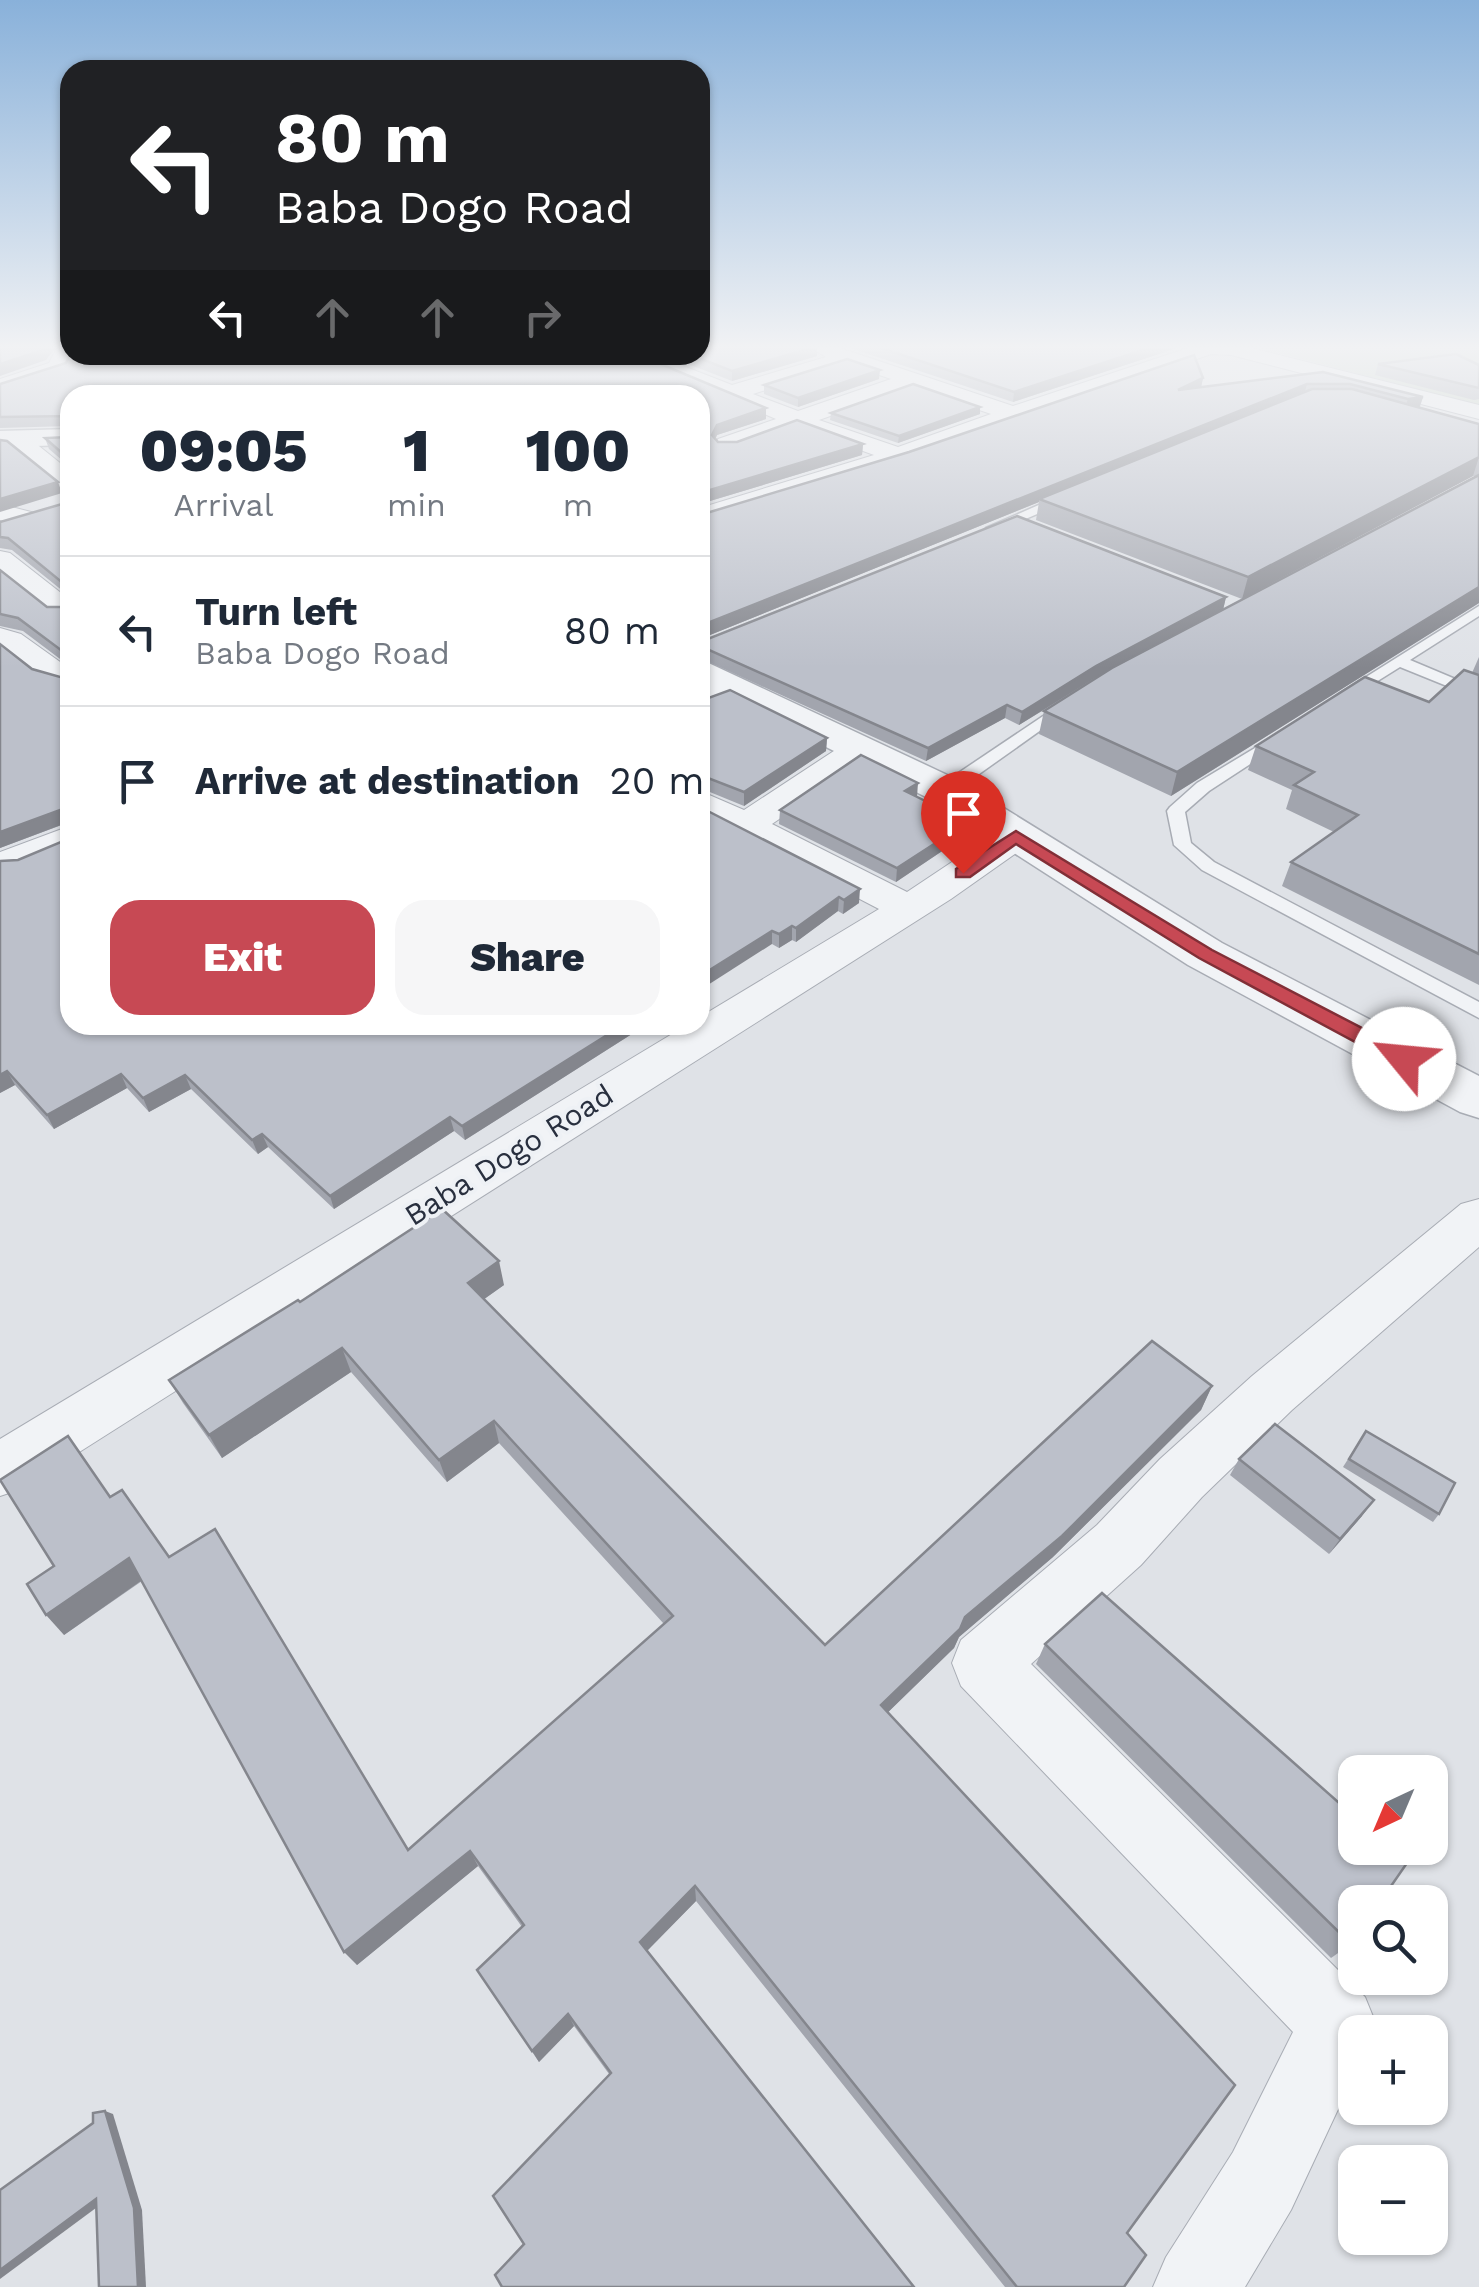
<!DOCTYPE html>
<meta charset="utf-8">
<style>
body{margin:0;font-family:"Work Sans",sans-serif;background:#f6f6f7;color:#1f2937;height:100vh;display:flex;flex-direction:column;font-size:38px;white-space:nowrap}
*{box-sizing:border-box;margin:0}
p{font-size:32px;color:#747a83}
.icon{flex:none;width:55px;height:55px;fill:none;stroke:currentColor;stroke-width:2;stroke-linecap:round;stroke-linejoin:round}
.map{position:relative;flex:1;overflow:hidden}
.side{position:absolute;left:60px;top:385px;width:650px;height:650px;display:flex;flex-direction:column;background:#fff;border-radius:30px;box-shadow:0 2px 8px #0004}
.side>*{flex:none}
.top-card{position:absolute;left:60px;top:60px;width:650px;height:305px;border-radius:30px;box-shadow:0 2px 8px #0004;background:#202124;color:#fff;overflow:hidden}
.needle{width:65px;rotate:224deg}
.controls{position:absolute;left:1338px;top:1755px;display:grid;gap:20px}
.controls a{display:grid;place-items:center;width:110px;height:110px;border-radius:20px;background:#fff;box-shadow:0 2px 8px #0004;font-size:50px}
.pin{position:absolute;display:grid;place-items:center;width:85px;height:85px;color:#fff;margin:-102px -42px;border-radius:50% 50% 50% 0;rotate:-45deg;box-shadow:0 0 10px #0007}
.pin .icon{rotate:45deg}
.me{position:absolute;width:110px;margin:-55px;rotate:298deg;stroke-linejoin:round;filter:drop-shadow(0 0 8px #0008)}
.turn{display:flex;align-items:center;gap:35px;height:210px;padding:0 50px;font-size:45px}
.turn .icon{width:130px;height:130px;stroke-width:2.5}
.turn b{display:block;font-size:70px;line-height:85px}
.lanes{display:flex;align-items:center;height:95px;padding:0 50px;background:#0003;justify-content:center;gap:50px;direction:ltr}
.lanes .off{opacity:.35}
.eta{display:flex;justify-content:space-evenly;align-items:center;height:170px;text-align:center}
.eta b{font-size:60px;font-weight:800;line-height:70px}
.action{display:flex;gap:20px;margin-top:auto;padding:20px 50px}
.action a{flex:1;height:115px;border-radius:30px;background:#c74954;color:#fff;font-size:40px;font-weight:800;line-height:115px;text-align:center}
.action a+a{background:#f6f6f7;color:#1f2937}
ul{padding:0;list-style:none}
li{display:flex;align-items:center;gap:30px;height:150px;padding:0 50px;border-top:2px solid #e0e1e3}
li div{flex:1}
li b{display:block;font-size:38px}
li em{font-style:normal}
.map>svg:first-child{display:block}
.green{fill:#c3d1c0}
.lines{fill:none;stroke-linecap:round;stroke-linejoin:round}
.service-casing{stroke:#a8acb4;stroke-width:3}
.minor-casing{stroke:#a8acb4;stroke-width:2}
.tertiary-casing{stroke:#a8acb4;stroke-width:3}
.service{fill:#f1f3f6;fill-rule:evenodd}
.minor{fill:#f1f3f6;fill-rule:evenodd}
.tertiary{fill:#f1f3f6;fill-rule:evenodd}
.wall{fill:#a2a5ae}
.shaded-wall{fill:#84868d}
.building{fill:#bcc0ca;stroke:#84868d;stroke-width:2.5}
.route{fill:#c74954;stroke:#812f37;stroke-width:2.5}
.labels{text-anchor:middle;stroke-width:8;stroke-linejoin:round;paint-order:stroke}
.street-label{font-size:30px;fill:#282f3e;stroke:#eef1f5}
</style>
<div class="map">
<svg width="1479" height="2287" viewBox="0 0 1479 2287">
<rect width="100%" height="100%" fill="#dfe2e7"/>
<polygon class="green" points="1258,348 1479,348 1479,405"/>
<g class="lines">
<g class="service-casing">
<g id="service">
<polygon points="1064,494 1070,498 1068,501 997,531 986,528"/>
<polygon points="1479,606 1479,616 1410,660 1479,689 1479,699 1400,667 1352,697 1339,694"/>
<polygon points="1067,700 1072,702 1072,708 951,794 939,794 939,786"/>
<polygon points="1278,734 1286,739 1284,742 1209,791 1185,812 1191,843 1214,862 1479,1002 1479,1018 1202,870 1174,845 1167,811 1170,807 1197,783"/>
</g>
</g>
<g class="minor-casing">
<g id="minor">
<polygon points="57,348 70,348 70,355 74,355 66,372 0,393 0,379 49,363"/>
<path d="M811 348H840L1013 406 1188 348H1251L1479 405V419L1231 355 1211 354 907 460 700 524V508L874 455 797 427 736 449H718L715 444 718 439 776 419 625 355H655L732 385 826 357ZM847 364 891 379 798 411 753 394ZM912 387 991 414 898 447 819 420Z"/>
<polygon points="0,432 29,438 70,471 70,492 61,489 13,449 0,446"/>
<polygon points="0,504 35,513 39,519 26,527 0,520"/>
<polygon points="0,551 10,553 70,600 70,617 54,616 0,573"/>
<polygon points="0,628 21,634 70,669 70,689 40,679 0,648"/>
<polygon points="731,676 742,679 747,686 742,693 700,713 700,690"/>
<polygon points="858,740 870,743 875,750 870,757 772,824 907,892 1003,828 1016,825 1029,828 1035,836 1029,844 951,899 21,1489 0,1496 0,1439 687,1025 700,1025 700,1017 879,909 700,816 700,791 744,810 846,743"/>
<polygon points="70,826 70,850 23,870 0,871 0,852"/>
<polygon points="1479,1199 1479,1247 1292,1410 1202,1497 1141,1565 1031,1664 1365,1997 1376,2024 1373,2032 1355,2032 1355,2073 1291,2210 1245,2287 1153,2287 1166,2257 1233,2152 1293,2032 961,1686 952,1663 961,1640 1097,1525 1160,1459 1252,1376 1461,1204"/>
</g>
</g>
<g class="tertiary-casing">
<g id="tertiary">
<polygon points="70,429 70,445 0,447 0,431"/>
<polygon points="700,659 960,781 1222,943 1479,1076 1479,1118 1460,1112 1188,965 930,799 700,684"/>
</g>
</g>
<use href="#service" class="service"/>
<use href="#minor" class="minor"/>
<use href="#tertiary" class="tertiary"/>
</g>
<g class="wall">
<polygon points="850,348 1177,348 1013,402"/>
<polygon points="70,354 639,355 766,408 766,419 717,435 715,439 718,442 737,442 797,420 863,444 862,455 700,504 700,395 70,395 70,1025 646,1025 465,1140 454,1131 334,1209 268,1147 258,1154 191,1089 149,1112 127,1088 54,1129 15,1085 0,1093 0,861 18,860 66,840 67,823 0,848 0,644 32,669 67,679 68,665 23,631 0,626 0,570 47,607 68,607 69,596 12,550 0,548 0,522 69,502 70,467 49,449 45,438 69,437 69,426 0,428 0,384 66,363"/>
<polygon points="665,355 700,355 817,356 732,381"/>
<polygon points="1378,364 1479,365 1479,399 1474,400 1375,375"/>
<polygon points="1323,372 1423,397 1420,407 1479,424 1479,603 1171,796 1039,734 1044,711 1106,672 1019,725 1005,718 926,761 700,658 700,642 1226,597 1223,610 1476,476 1473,476 1242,599 1036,520 1039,502 700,639 701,516 1203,378 1201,387"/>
<polygon points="879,379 798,407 764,394 764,385"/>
<polygon points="980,407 980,414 898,443 830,420 831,413"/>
<polygon points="1479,657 1479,985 1282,886 1291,862 1334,832 1286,809 1292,790 1248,770 1256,746 1429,702 1472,673"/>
<polygon points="700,701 827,738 826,751 744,806 700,788"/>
<polygon points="917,797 968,822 966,835 896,882 779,824 780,810"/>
<polygon points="700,807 859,903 843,914 838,911 796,942 792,940 779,948 772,944"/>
<polygon points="504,1285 484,1299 825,1645 1212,1386 1201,1410 1053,1557 959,1637 954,1648 888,1712 1127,2233 1124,2287 1005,2287 696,1901 647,1951 914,2287 524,2244 609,2074 574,2026 539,2062 477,1970 522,1927 478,1866 357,1965 142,1581 64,1635 54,1566 111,1497 169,1557 409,1850 664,1624 499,1443 447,1482 351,1372 222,1458 183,1403 169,1380 300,1302"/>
<polygon points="1366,1431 1439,1514 1433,1522 1343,1467"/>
<polygon points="1239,1459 1362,1516 1329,1554 1230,1475"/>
<polygon points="1045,1644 1351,1944 1331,1958 1036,1664"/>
</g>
<g class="shaded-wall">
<polygon points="44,348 55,348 46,360 0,376 0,364"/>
<polygon points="811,348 817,348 817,356 732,381 732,371"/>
<polygon points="1149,348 1177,348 1013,402 1014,392"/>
<polygon points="880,370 879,379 798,407 798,398"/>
<polygon points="1203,378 1201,388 1178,390"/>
<polygon points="1307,384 1304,395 1039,499 1039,502 700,639 700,626"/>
<polygon points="1423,397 1419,408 1404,410 1408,399"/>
<polygon points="980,407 980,414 898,443 899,436"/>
<polygon points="766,408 766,419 717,435 712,446 712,435 717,425"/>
<polygon points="863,444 862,455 700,504 700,493"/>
<polygon points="1479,457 1473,476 1242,599 1248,577"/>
<polygon points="58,482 62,493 0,512 0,499"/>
<polygon points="1479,587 1479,603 1171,796 1177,772"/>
<polygon points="1226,597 1223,610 1093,679 1019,725 1022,712 1096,666"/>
<polygon points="1007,705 1005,718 926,761 928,748"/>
<polygon points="827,738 826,751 744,806 744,792"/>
<polygon points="918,783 917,797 905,791"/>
<polygon points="63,809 69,822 0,848 0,832"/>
<polygon points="968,822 966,835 896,882 897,868"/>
<polygon points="860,889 859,903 843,914 844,900"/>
<polygon points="839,897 838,911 796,942 796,928"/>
<polygon points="792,926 792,940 779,948 779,934"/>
<polygon points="772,931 772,944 700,990 700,976"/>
<polygon points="623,1025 646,1025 465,1140 462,1126"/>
<polygon points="7,1071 15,1085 0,1093 0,1075"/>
<polygon points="121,1074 127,1088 54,1129 47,1115"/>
<polygon points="185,1075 191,1089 149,1112 143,1098"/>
<polygon points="450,1117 454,1131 334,1209 330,1196"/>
<polygon points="262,1134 268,1147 258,1154 252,1140"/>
<polygon points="499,1261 504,1285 473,1307 468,1283"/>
<polygon points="342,1348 351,1372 222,1458 209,1435"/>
<polygon points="1212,1386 1201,1410 1053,1557 959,1637 954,1648 877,1723 881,1705 965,1617"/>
<polygon points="494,1421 499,1443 447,1482 439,1460"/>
<polygon points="1374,1500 1362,1516 1329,1554 1340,1539"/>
<polygon points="129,1558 145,1578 64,1635 46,1615"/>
<polygon points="470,1851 478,1866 357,1965 344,1952"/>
<polygon points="695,1886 696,1901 643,1955 640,1942"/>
<polygon points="568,2014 574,2026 539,2062 532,2051"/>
<polygon points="105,2111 113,2114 142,2210 146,2287 138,2287"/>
<polygon points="96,2199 104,2202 0,2279 0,2270"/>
</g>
<g class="building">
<polygon points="0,348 44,348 43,350 0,364"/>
<polygon points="700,348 811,348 732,371 691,355 700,355"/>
<polygon points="881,348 1149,348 1014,392"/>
<polygon points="70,354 639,355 766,408 717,425 712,435 718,442 737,442 797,420 863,444 700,493 700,395 70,395 70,1025 623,1025 462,1126 450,1117 330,1196 262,1134 252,1140 185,1075 143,1098 121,1074 47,1115 7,1071 0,1075 0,861 18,860 66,840 68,813 63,809 0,832 0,644 32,669 67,679 69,656 18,618 0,614 0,570 47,607 68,607 69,588 8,538 0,537 0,522 69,502 70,460 45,438 69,437 69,416 0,417 0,384 66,363"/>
<polygon points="1456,354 1479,365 1479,388 1378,364"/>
<polygon points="1194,355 1203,378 1178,390 1323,372 1423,397 1408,399 1350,384 1307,384 700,626 700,515 909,452"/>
<polygon points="847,359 880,370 798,398 764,385"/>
<polygon points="913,384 980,407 899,436 831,413"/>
<polygon points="1312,389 1352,389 1479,424 1479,457 1248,577 1039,499"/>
<polygon points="0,440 7,441 58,482 0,499"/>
<polygon points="1479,475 1479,587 1177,772 1044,711 1112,668"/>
<polygon points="1017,516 1226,597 1096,666 1022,712 1007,705 928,748 700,646 700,642"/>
<polygon points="1464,670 1479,675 1479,954 1291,862 1358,815 1294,785 1314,772 1256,746 1365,677 1429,702"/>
<polygon points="730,690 827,738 744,792 700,775 700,701"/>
<polygon points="861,755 918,783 905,791 968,822 897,868 780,810"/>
<polygon points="700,807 860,889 844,900 839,897 796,928 792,926 779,934 772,931 700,976"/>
<polygon points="442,1209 499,1261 468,1283 825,1645 1152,1341 1212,1386 1062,1536 965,1617 960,1629 881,1705 1235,2085 1127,2233 1146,2255 1124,2287 1017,2287 695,1886 640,1942 914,2287 502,2287 495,2275 524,2244 493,2196 611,2073 568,2014 532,2051 477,1970 524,1925 470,1851 344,1952 129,1558 46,1615 27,1584 54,1566 0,1480 68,1436 110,1497 122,1490 169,1557 215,1529 408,1850 673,1616 494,1421 439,1460 342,1348 209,1435 169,1380 298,1300 300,1302"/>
<polygon points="1275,1424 1374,1500 1340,1539 1239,1459"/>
<polygon points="1366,1431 1455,1483 1439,1514 1349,1459"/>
<polygon points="1102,1593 1355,1817 1355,1848 1389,1848 1407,1863 1380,1902 1355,1902 1355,1938 1351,1944 1045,1644"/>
<polygon points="105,2111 134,2208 138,2287 99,2287 96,2199 0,2270 0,2190 93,2123 93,2113"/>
</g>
<linearGradient id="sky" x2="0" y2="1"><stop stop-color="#89b1da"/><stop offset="0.52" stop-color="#f1f2f4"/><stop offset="1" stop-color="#f1f2f4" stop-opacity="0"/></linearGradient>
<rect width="1479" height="668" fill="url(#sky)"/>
<polygon class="route" points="1016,831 1212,950 1412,1054 1415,1059 1412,1064 1396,1064 1199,958 1016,844 970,877 956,877 956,869"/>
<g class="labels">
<g class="street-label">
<text transform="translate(509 1155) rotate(-32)" y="10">Baba Dogo Road</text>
</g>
</g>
</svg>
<div class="controls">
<a><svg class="needle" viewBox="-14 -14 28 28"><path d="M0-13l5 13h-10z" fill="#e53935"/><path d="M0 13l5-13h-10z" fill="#747a83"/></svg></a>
<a><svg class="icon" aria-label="search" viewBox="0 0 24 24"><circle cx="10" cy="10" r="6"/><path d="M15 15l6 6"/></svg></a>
<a>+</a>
<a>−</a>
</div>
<div class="pin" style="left:963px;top:873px;background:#d93025"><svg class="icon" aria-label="arrive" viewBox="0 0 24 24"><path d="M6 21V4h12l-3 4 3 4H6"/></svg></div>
<svg class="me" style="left:1404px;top:1059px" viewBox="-20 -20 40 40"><circle r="19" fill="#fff"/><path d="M0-13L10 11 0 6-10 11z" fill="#c74954"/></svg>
<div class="top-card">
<div class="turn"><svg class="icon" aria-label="left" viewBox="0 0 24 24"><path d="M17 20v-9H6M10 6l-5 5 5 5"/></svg><div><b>80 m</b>Baba Dogo Road</div></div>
<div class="lanes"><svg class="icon" aria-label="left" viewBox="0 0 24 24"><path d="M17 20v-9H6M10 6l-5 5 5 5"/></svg><svg class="icon off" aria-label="ahead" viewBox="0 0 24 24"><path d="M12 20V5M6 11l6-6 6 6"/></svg><svg class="icon off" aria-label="ahead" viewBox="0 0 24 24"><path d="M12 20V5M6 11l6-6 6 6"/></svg><svg class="icon off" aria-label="right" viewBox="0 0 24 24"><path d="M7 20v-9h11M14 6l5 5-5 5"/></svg></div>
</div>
<section class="side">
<div class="eta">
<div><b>09:05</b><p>Arrival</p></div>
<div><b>1</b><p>min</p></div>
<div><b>100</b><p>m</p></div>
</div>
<ul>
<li><svg class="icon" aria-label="left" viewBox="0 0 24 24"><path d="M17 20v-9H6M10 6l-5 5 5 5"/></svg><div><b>Turn left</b><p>Baba Dogo Road</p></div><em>80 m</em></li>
<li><svg class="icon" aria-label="arrive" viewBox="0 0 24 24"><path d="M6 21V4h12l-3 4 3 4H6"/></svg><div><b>Arrive at destination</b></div><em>20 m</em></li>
</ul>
<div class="action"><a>Exit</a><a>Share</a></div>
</section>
</div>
